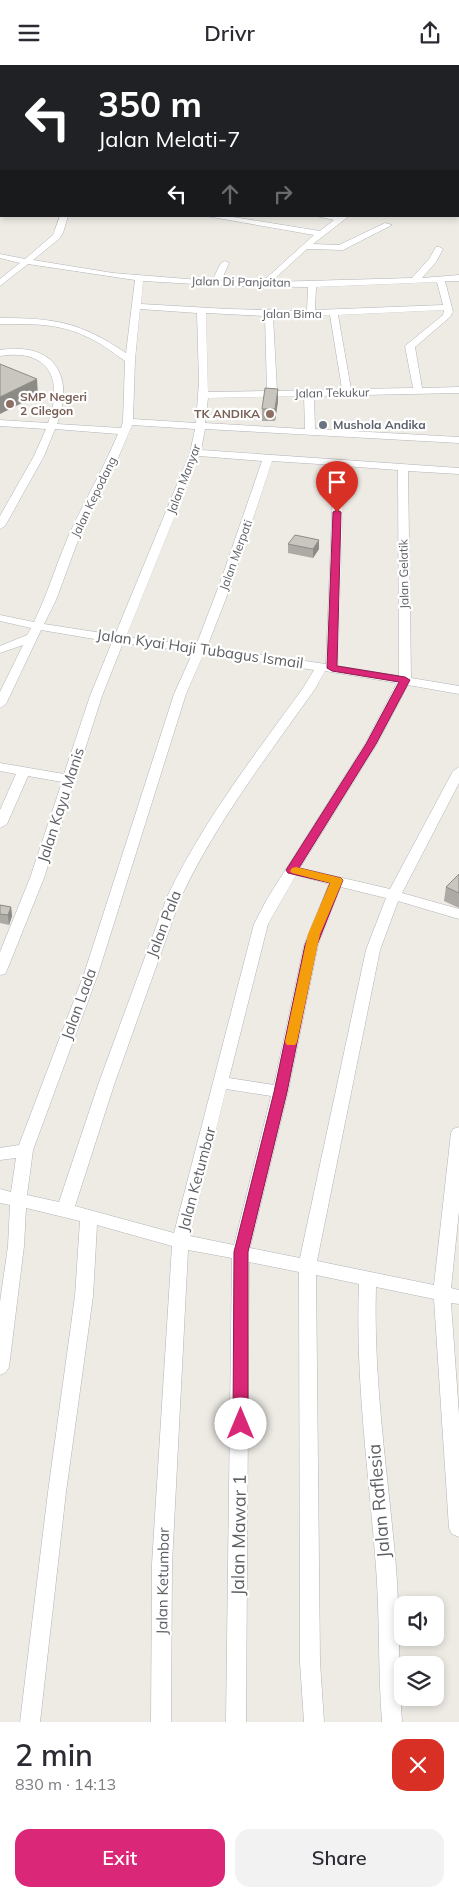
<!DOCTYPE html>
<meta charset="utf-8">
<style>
body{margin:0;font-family:Mulish,sans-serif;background:#f2f2f3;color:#2b2b33;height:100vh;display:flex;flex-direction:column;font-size:19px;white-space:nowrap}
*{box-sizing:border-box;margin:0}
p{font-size:16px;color:#7c7c81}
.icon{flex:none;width:28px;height:28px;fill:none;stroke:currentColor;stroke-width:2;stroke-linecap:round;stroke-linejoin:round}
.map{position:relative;height:1657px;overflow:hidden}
.panel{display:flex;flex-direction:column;background:#fff;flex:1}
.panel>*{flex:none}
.guide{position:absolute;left:0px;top:0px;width:460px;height:152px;box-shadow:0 2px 8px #0003;background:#202124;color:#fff;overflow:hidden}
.tools{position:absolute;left:394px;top:1531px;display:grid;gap:10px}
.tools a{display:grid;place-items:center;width:50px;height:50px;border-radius:10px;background:#fff;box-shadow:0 2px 8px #0003;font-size:25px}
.pin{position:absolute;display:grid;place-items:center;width:42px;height:42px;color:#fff;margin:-51px -21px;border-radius:50% 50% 50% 0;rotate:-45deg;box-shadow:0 0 5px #0007}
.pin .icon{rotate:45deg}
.me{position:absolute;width:55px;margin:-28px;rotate:0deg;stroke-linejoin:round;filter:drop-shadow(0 0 4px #0008)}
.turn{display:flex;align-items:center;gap:18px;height:105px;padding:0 15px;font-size:22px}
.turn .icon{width:65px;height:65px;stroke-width:2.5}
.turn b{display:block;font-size:35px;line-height:42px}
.lanes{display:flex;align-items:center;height:48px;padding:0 15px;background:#0003;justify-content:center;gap:25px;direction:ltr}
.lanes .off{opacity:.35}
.round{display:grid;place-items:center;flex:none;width:52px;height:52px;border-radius:15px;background:#f2f2f3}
.overview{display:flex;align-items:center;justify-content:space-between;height:85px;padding:0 15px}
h1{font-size:30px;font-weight:600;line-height:38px}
.cta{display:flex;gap:10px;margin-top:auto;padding:10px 15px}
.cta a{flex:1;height:58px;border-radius:15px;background:#db2777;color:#fff;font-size:20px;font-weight:600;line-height:58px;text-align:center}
.cta a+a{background:#f2f2f3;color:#2b2b33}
header{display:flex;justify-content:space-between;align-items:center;height:65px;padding:0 15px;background:#fff;font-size:22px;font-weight:600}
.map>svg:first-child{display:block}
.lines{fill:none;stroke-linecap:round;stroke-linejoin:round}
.minor-casing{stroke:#b1b4b8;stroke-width:1}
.minor{fill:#fff;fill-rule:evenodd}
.wall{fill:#adaaa5}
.shaded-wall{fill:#8d8b86}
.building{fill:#c9c6c0;stroke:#8d8b86}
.route{fill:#db2777;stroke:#8e194d}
.slow{fill:#f59e0b}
.education-dot{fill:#8d6e63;stroke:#fff;stroke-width:2}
.worship-dot{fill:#6b7280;stroke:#fff;stroke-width:2}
.labels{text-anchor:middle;stroke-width:4.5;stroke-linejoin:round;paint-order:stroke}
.far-street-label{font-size:12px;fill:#5c5f63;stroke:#fff}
.far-education-label{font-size:12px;font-weight:bold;fill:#785e54;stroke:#fff;text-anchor:start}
.far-worship-label{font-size:12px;font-weight:bold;fill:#5b616d;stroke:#fff;text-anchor:start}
.street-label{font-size:15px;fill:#5c5f63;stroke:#fff}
.near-street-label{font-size:18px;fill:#5c5f63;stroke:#fff}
</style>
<header><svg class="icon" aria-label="menu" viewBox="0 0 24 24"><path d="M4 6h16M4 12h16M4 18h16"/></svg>Drivr<svg class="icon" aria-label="share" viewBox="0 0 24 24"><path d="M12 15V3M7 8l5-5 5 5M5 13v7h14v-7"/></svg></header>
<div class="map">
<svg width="459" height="1657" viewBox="0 0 459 1657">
<rect width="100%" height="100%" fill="#edebe4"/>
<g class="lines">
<g class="minor-casing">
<g id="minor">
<polygon points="0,0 4,0 0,4"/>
<polygon points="203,0 210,0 210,1 204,1"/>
<rect x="0" y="13" width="1" height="4"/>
<path d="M60 151H68L63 168 59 174 33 195 113 208 212 216 221 198 225 196 229 198 221 216 262 217 314 170 206 151H227L320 166 334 155 316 151H349L313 179 339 180 385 158 392 160 343 185 307 184 271 217 412 213 429 194 436 182H439L443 184 436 197 422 213 459 210V216H445L453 247 450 252 415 282 422 323 459 322V328L314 331 315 364 459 372V378L205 364 201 385 459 403V409L408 406 411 613 459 621V629L408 620 377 679 300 803 390 824 453 706 459 702V718L402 828 459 844V854L398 836 397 839 380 885 317 1196 434 1220 451 1068 453 1064 459 1062V1146L451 1223 459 1225V1239L451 1238 459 1350V1472L452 1469 449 1463 434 1234 376 1222C373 1316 388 1409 396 1502 400 1553 398 1605 402 1657H382C378 1605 380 1554 376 1502 369 1408 355 1314 359 1219L316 1210 320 1597 324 1657H304L300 1597 299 1207 249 1197 246 1657H226L232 1193 188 1185 172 1499 171 1657H151L152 1499 172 1181 97 1160 93 1231 66 1427 40 1657H20L48 1427 75 1231 80 1156 26 1143 24 1181 9 1302 6 1307 0 1310V1237L8 1181 10 1140 0 1138V1124L11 1127 16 1093 0 1095V1083L19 1080 84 909 174 629 193 587 123 578 102 631 44 813 7 905 5 909 0 910V887L30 813 62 717 28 711 7 759 0 763V745L16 709 0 706V698L64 709 90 631 112 577 41 565 6 639 0 643V627L23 580 0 588V581L27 570 31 563 0 556V550L34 557C49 526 58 493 73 461 88 430 105 400 118 369L55 364 44 391 5 461 0 464V451L34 391 46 364 0 361V355L48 358C64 316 50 283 0 291V285C54 277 75 310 57 359L121 363 123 357 125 296C112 287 100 277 85 271 59 258 29 259 0 259V253C55 253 80 257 126 288L135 215 28 199 0 221V214L20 198 0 193V189L25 194 53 170ZM143 216 229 221 308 222 307 246 228 244 141 239ZM437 217 443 240 315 245 316 222ZM140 244 197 248 199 317 196 358 133 354 135 295ZM444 245 443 250 405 281 413 323 351 324 338 250ZM206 248 265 251 267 326 208 327ZM330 250 342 324 277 326 273 251ZM304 331 305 364 205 358 208 333ZM132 360 195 364 190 388 115 570 44 559 56 535 83 462 116 398ZM199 391 262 396 220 518 197 578 196 580 126 572ZM272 396 334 400 326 599 207 582 232 518ZM344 401 398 405 399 611 338 601ZM204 588 314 605 303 623C254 691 203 756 167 832L98 1020 59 1137 27 1130 33 1085 98 909 186 629ZM325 606 397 618 365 679 267 834 254 859 174 1168 75 1141 114 1020 181 832C217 756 267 692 315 624ZM296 810 329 819 304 880 274 1020 229 1013 268 859ZM341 822 386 833 366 885 300 1193 250 1183 288 1027 318 880ZM226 1024 271 1031 234 1180 190 1171Z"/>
</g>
</g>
<use href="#minor" class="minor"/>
</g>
<g class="wall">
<polygon points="278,336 275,356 262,356 262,344"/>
<polygon points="288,479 319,484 313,493 288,488"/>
<polygon points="459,809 459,843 444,836 446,822"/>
<polygon points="0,840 11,842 12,851 9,860 0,858"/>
</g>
<g class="shaded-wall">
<polygon points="37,314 38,330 0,349 0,332"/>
<polygon points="278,324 278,336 275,356 275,344"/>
<polygon points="319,475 319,484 313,493 313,484"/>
<polygon points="11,842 12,851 9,860 8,850"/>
</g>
<g class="building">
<polygon points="0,299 37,314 0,332"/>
<polygon points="265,323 278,324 275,344 262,344"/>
<polygon points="295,470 319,475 313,484 288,479"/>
<polygon points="459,809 459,828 446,822"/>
<polygon points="0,840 11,842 8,850 0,849"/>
</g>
<polygon class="route" points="337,445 341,447 337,601 405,612 410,615 376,679 299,803 341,813 343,815 317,880 287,1027 248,1187 248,1359 246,1364 241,1366 235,1364 233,1359 234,1187 274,1027 305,880 330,818 288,808 286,805 366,679 399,617 332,606 327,603 333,447"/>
<polygon class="slow" points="296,802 341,813 343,815 320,869 297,977 295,980 287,980 285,977 308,869 330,818 292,808 290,806 292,803"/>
<g class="education-dot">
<circle cx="10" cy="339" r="5"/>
<circle cx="270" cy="349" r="5"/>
</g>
<circle class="worship-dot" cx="323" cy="360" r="5"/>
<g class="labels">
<g class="far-street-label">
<text transform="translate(241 217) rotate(1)" y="4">Jalan Di Panjaitan</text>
<text x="292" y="253">Jalan Bima</text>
<text transform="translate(332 328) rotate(-1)" y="4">Jalan Tekukur</text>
<text transform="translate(184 414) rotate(-69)" y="4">Jalan Manyar</text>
<text transform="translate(94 432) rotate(-64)" y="4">Jalan Kepodang</text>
<text transform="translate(236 490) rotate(-70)" y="4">Jalan Merpati</text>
<text transform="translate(404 509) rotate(-91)" y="4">Jalan Gelatik</text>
</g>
<g class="far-education-label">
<text x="20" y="336">SMP Negeri<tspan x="20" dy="14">2 Cilegon</tspan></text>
<text x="260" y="353" text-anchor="end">TK ANDIKA</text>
</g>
<g class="far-worship-label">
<text x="333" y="364">Mushola Andika</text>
</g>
<g class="street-label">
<text transform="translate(200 584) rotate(8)" y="5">Jalan Kyai Haji Tubagus Ismail</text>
<text transform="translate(61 740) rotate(-72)" y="5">Jalan Kayu Manis</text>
<text transform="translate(164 859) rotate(-69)" y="5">Jalan Pala</text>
<text transform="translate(79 939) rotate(-70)" y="5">Jalan Lada</text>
<text transform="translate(197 1114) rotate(-75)" y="5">Jalan Ketumbar</text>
<text transform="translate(163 1516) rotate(-89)" y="5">Jalan Ketumbar</text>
</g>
<g class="near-street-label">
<text transform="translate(379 1436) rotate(-95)" y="6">Jalan Raflesia</text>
<text transform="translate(239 1470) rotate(-89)" y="6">Jalan Mawar 1</text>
</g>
</g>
</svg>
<div class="tools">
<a><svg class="icon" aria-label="sound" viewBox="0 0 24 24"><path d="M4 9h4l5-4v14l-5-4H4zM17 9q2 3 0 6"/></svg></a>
<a><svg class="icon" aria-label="layers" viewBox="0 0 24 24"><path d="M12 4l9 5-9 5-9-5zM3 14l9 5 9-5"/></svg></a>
</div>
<div class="pin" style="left:337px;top:447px;background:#d93025"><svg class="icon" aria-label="arrive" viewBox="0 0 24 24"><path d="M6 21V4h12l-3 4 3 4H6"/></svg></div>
<svg class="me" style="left:241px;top:1359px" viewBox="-20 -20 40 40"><circle r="19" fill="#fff"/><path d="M0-13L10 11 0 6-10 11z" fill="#db2777"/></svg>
<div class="guide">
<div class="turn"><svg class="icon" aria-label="left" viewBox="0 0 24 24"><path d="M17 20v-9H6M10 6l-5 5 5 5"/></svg><div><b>350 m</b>Jalan Melati-7</div></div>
<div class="lanes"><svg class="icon" aria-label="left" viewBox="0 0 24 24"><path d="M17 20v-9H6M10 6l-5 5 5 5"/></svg><svg class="icon off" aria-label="ahead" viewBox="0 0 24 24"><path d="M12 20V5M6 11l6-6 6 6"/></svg><svg class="icon off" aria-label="right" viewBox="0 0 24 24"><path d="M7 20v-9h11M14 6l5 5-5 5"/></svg></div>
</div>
</div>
<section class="panel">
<div class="overview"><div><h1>2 min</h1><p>830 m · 14:13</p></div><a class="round" style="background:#d93025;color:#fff"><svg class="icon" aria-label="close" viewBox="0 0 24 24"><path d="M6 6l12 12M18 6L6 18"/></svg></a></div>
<div class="cta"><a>Exit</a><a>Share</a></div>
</section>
